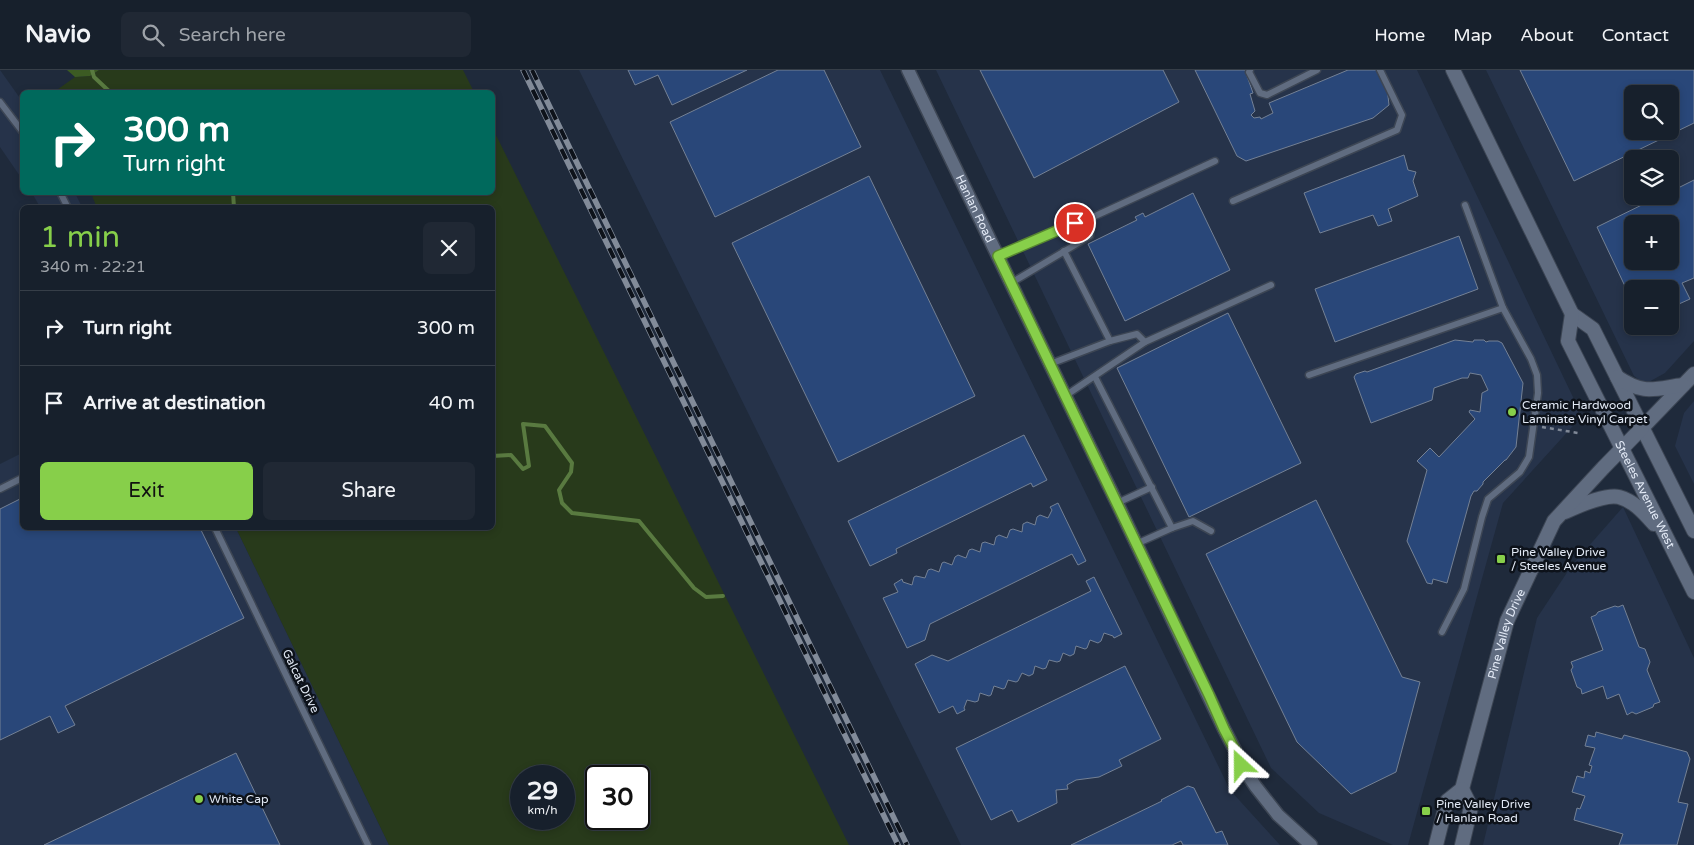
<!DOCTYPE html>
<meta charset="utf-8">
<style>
body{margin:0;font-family:"Varela Round",sans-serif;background:#202834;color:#f1f3f6;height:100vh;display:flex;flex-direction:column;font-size:19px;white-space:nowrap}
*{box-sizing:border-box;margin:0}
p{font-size:16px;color:#9ea3a9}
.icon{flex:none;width:28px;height:28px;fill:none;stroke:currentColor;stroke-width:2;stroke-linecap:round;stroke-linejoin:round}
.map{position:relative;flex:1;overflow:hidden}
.sheet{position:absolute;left:20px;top:135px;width:475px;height:325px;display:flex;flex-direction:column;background:#17202c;border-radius:8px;box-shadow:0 2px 8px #0003,0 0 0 1px #363e48}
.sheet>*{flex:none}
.guide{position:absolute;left:20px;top:20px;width:475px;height:105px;border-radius:8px;box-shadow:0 2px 8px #0003,0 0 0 1px #363e48;background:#00695c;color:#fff;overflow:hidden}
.buttons{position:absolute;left:1624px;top:15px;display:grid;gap:10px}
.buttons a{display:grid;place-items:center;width:55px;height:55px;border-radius:8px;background:#17202c;box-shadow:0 2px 8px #0003,0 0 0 1px #363e48;font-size:25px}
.speed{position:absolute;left:510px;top:695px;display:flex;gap:10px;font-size:25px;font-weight:700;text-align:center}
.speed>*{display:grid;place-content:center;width:65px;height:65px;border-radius:50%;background:#17202c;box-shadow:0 2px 8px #0003,0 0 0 1px #363e48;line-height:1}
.speed small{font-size:12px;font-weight:400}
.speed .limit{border:2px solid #111;border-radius:8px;background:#fff;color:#111}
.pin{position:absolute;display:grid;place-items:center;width:42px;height:42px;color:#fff;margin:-21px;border:2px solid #fff;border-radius:50%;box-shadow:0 1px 5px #0007}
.me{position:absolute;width:55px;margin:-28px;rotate:336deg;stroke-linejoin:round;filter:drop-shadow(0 0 4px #0008)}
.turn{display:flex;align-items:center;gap:18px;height:105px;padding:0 20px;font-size:22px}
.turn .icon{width:65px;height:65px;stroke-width:2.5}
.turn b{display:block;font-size:35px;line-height:42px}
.round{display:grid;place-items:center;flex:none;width:52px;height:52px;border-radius:8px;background:#202834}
.headline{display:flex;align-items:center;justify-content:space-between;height:85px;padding:0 20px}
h1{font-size:30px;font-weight:600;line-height:38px;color:#87cf4a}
.button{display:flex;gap:10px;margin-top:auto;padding:10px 20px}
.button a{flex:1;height:58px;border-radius:8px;background:#87cf4a;color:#111;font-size:20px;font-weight:600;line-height:58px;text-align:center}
.button a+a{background:#202834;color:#f1f3f6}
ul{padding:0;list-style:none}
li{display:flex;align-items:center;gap:15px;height:75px;padding:0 20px;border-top:1px solid #363e48}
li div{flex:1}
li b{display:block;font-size:19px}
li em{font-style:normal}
header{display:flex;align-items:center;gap:30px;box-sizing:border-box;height:70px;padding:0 25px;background:#17202c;border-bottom:1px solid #363e48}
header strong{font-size:24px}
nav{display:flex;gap:28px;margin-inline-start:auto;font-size:18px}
.search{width:350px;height:45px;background:#202834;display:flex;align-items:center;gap:12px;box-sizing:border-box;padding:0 18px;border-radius:8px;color:#9ea3a9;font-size:19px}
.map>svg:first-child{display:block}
.built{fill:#26334a;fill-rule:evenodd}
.green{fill:#283a1b;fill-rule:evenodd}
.forest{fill:#3c5b23}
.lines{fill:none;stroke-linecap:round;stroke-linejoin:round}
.stream{stroke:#597a40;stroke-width:4}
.building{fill:#294779;stroke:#748195;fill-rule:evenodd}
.service-casing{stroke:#3d4654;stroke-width:9}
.minor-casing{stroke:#3d4654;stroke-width:15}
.tertiary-casing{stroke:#3d4654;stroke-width:16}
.secondary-casing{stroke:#3d4654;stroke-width:16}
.path{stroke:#7f8896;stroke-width:2.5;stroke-dasharray:4 4;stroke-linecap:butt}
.service{stroke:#606c80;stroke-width:6}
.minor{stroke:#606c80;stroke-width:12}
.tertiary{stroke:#606c80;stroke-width:14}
.secondary{stroke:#606c80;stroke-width:14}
.rail-casing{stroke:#828b99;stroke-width:5.5}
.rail{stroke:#0d121a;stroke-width:4;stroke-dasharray:11;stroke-linecap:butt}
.route-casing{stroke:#588730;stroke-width:12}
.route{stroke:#87cf4a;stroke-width:9}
.poi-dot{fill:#87cf4a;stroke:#0d121a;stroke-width:2}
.labels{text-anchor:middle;stroke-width:5;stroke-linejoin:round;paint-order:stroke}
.street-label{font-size:12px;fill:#e3eaf6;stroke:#0d121a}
.poi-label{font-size:12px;fill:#e3eaf6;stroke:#0d121a;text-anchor:start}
</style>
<header>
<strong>Navio</strong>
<div class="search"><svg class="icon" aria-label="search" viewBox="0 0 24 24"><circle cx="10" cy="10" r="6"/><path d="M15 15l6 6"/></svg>Search here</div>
<nav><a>Home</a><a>Map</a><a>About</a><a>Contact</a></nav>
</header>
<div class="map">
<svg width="1694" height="775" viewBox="0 0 1694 775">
<rect width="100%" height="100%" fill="#1f2a3b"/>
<g class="built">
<polygon points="0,0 22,31 22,109 0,77"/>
<polygon points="579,0 880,0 1230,720 1280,775 961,775"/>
<polygon points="936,0 1417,0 1582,346 1503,433 1408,775 1393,775 1319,743 1271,698"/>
<path d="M1486 0H1694V271L1665 303 1645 314 1634 306ZM1632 24H1670V61H1632ZM1632 89H1670V126H1632ZM1632 154H1670V191H1632ZM1632 219H1670V256H1632Z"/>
<polygon points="32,123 75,123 82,137 40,137"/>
<polygon points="1694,331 1694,414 1675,376 1684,343"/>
<polygon points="22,383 22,458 236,458 389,775 0,775 0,394"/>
<polygon points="1623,437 1694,588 1694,775 1483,775 1537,548 1572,495"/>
</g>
<g class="green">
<polygon points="99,0 463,0 474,22 54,22 75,7 90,6"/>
<path d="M493 59 849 775H389L236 458H492V138H97L91 123 492 122ZM521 706H564V749H521ZM596 706H639V749H596Z"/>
</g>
<polygon class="forest" points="67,0 99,0 90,6 75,7"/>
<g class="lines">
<g class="stream">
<polyline points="92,0 94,7 110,22"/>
<polyline points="89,22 91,21 109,22"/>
<polyline points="233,122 234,138"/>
<polyline points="492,386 511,385 523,399 529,396 523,354 545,356 572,393 571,402 559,420 562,433 572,443 639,451 694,518 706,527 723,526"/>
</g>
</g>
<g class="building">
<polygon points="628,0 747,0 672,35 658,5 635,15"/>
<polygon points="778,0 824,0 861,77 715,147 670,52"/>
<polygon points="980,0 1163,0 1179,32 1034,108"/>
<polygon points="1195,0 1245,0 1253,23 1250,24 1255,41 1251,45 1254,48 1260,47 1261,49 1273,43 1269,33 1348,0 1377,0 1387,17 1389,35 1373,48 1246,91 1237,86"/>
<path d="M1520 0H1694V53L1574 111ZM1632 24H1670V61H1632Z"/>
<polygon points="1404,85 1408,100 1416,102 1413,111 1418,126 1388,139 1392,151 1378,156 1373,145 1320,163 1304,123"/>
<polygon points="869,106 975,326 838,392 732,173"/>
<path d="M1694 110V208L1682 213 1690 229 1670 238V219H1632V231L1597 157 1660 126H1670V122ZM1632 154H1670V191H1632Z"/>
<polygon points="1193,123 1230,200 1125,251 1088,174 1137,150 1135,147 1143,143 1145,147"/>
<polygon points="1459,166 1478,219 1335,272 1315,219"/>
<polygon points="1228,243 1301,393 1189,447 1117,298"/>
<polygon points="1455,270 1473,272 1474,270 1484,270 1486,272 1489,271 1498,271 1502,273 1523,313 1516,377 1506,390 1505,390 1483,412 1483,414 1477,421 1474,421 1471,426 1447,513 1433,509 1432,514 1427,513 1407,471 1427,400 1417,391 1430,378 1439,387 1475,349 1469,342 1470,340 1480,342 1482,323 1488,320 1481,305 1470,303 1468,308 1462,308 1434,318 1432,330 1371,353 1354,307 1356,304 1365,301 1367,302"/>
<polygon points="1024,365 1047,410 1033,417 1031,413 896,479 897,483 870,496 848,451"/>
<polygon points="22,428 22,458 200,458 244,548 65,636 75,655 58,663 50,646 0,670 0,439"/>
<polygon points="1316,430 1402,607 1420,612 1396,702 1351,724 1297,672 1206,484"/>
<polygon points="1058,433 1086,491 1078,495 1072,484 930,554 925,570 907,578 883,528 898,522 894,514 902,509 903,512 912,515 914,507 916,506 925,508 928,500 931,499 939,502 942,493 944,492 952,495 955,487 958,485 966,488 969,480 972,479 980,482 982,473 985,472 994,475 996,467 999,465 1007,468 1010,460 1013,459 1022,462 1023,454 1027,452 1035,455 1037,447 1040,445 1048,448 1052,440 1050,437"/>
<polygon points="1094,507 1122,564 1114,568 1113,566 1104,563 1101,571 1098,573 1090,570 1087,578 1085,579 1076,576 1074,584 1070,586 1063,583 1060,591 1057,592 1049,590 1046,598 1043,599 1035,596 1033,604 1029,606 1022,603 1018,611 1016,612 1008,610 1005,618 1003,619 994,616 991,625 989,626 980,623 978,631 975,632 967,630 964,638 965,640 957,644 953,636 939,643 915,594 932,585 948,591 1091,521 1086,511"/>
<polygon points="1623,535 1639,577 1645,579 1650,592 1647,600 1660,632 1654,634 1653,637 1636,644 1632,642 1627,645 1619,624 1607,629 1603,616 1582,624 1581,619 1577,617 1571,600 1573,597 1571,592 1603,580 1591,547 1596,545 1598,542 1615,536 1618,537"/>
<polygon points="1125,596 1161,669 1119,690 1122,696 1099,707 1076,710 1067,715 1068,719 1056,720 1057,733 1018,752 1012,740 991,750 956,678"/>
<polygon points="1596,662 1622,669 1624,665 1687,682 1690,689 1678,732 1688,734 1677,775 1619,775 1623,764 1574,750 1577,738 1580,739 1585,726 1572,722 1577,706 1584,708 1585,701 1590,703 1592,696 1589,695 1595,678 1585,676 1588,665 1595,667"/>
<polygon points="236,683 280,775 44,775"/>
<polygon points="1188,716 1194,718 1216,763 1222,761 1228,775 1183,775 1181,771 1172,775 1071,775 1162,731 1161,730"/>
</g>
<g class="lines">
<g class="service-casing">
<g id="service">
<polyline points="1250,0 1249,2 1260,23 1267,25 1317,0"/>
<polyline points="0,32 22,61"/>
<polyline points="60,122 68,138"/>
<polyline points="1233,131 1397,60 1402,45 1380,0"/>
<polyline points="998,186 1093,147 1215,91"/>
<polyline points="1011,213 1090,166 1093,147"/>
<polyline points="1110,271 1137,264 1145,272"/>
<polyline points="1050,294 1110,271 1064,181"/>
<polyline points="1309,305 1503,238 1465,135"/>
<polyline points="1095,307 1172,458 1136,474"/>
<polyline points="1065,326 1145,272 1271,215"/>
<polyline points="0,419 22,408"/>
<polyline points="1117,433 1152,417"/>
<polyline points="215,458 368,775"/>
<polyline points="1172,458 1193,451 1211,461"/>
<polyline points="1442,562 1464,519 1482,447 1488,429 1520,402 1529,387 1538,323 1537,305 1531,289 1503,238"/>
</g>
</g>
<g class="minor-casing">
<g id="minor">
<path id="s1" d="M908 0 1117 433 1224 659 1237 684 1241 695 1256 717 1278 745 1311 775"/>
</g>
</g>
<g class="tertiary-casing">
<polyline id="tertiary" points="1642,358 1694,304"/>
</g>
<g class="secondary-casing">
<g id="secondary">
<polyline points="1453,0 1572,244 1593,259 1694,461"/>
<path id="s2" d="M1572 244 1568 271 1694 522"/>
<path d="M1617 307C1644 325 1653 319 1683 315"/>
<path d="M1565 442C1578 436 1606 424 1619 427 1634 431 1644 443 1654 454"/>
<path id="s3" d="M1436 775 1447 731 1462 719 1507 551 1554 451 1603 398 1642 358"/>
<polyline points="1462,775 1471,737 1462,719"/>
</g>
</g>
<polyline class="path" points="1542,357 1578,363"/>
<use href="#service" class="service"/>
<use href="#minor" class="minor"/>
<use href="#tertiary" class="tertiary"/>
<use href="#secondary" class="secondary"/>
<g class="rail-casing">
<g id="rail">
<polyline points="523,0 898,775"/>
<polyline points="532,0 907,775"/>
</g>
</g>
<use href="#rail" class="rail"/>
</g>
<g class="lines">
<g class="route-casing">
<polyline id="route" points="1075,153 998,186 1209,625 1224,659 1237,684 1241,695"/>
</g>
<use href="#route" class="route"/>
</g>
<g class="poi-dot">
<circle cx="1512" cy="342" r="5"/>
<rect x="1496" y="484" width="10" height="10" rx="2.5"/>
<circle cx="199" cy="729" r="5"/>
<rect x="1421" y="736" width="10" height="10" rx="2.5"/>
</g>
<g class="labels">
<g class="street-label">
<text dy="4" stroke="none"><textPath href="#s1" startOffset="154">Hanlan Road</textPath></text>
<text dy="4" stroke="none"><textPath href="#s2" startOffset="199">Steeles Avenue West</textPath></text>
<text dy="4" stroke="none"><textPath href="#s3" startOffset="226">Pine Valley Drive</textPath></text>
<text transform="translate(301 611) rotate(64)" y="4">Galcat Drive</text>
</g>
<g class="poi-label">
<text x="1522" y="339">Ceramic Hardwood<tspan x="1522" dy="14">Laminate Vinyl Carpet</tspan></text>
<text x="1511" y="486">Pine Valley Drive<tspan x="1511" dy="14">/ Steeles Avenue</tspan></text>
<text x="209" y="733">White Cap</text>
<text x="1436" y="738">Pine Valley Drive<tspan x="1436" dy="14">/ Hanlan Road</tspan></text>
</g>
</g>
</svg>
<div class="buttons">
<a><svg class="icon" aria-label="search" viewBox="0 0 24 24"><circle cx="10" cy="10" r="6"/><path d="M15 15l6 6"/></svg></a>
<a><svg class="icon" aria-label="layers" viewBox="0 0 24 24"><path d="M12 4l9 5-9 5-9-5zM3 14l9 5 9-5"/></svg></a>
<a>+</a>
<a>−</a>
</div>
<div class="speed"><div>29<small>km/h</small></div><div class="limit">30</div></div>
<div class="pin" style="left:1075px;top:153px;background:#d93025"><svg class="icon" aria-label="arrive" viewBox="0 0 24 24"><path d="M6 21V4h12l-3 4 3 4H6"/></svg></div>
<svg class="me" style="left:1241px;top:695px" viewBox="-20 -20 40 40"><path d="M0-17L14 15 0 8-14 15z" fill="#87cf4a" stroke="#fff" stroke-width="4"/></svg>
<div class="guide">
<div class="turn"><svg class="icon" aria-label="right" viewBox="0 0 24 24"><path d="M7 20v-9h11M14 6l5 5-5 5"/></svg><div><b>300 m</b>Turn right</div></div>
</div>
<section class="sheet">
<div class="headline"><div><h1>1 min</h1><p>340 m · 22:21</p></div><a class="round"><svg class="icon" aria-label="close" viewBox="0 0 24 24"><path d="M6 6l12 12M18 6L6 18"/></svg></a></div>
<ul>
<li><svg class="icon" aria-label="right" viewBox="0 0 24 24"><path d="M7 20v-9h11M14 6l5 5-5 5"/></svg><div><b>Turn right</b></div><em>300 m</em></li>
<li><svg class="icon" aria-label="arrive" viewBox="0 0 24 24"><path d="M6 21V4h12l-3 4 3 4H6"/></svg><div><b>Arrive at destination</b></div><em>40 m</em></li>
</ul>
<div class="button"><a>Exit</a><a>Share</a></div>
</section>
</div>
